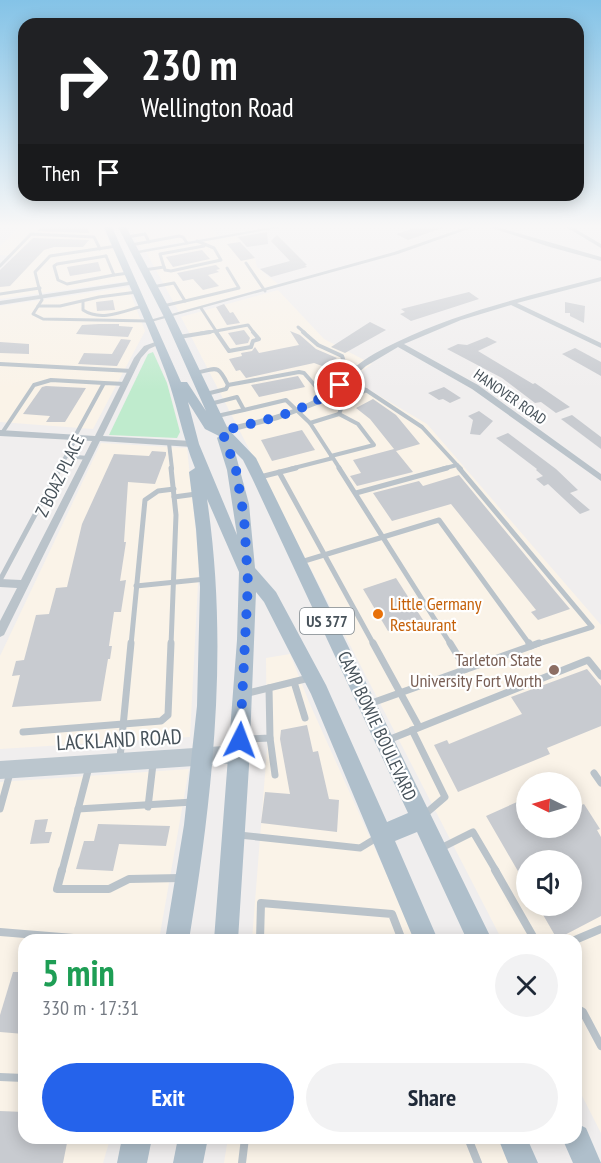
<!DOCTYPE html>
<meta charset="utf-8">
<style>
body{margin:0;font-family:"PT Sans Narrow",sans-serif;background:#f2f2f3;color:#1f2937;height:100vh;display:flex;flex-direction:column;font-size:22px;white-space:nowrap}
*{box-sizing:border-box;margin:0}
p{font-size:20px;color:#747a83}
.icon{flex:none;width:33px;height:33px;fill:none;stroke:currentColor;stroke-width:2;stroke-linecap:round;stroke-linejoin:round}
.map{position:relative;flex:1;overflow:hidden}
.panel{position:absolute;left:18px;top:934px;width:564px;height:210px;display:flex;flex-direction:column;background:#fff;border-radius:18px;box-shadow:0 3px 15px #0003}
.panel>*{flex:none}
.hud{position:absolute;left:18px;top:18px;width:566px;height:183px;border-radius:18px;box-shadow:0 3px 15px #0003;background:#202124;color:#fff;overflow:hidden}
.needle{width:39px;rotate:275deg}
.controls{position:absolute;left:516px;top:772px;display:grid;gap:12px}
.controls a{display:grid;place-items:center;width:66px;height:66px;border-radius:50%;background:#fff;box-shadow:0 3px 15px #0003;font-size:30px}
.pin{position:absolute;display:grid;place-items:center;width:51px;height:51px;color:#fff;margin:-26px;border:3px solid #fff;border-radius:50%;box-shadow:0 2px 6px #0007}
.me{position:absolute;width:66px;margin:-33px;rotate:3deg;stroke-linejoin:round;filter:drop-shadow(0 0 4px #0008)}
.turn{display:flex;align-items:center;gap:21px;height:126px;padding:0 24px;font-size:27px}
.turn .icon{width:78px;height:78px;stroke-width:2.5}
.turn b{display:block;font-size:42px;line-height:51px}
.then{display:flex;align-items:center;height:57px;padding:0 24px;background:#0003;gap:12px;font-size:22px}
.round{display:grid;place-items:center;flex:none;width:63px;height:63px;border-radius:32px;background:#f2f2f3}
.head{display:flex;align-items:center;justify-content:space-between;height:102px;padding:0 24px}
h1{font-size:36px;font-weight:700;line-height:45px;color:#1e9e55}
.primary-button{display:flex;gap:12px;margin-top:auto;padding:12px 24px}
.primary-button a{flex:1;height:69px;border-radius:36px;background:#2563eb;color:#fff;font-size:24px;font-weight:700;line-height:69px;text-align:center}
.primary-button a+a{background:#f2f2f3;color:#1f2937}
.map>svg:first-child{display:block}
.commercial{fill:#faf3e8;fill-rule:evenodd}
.green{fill:#bfebcd}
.building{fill:#c8cbd0}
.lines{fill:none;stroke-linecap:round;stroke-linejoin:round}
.lane-far4{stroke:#bac3ca;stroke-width:3}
.lane-far3{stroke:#bac3ca;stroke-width:4}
.lane-far2{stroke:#bac3ca;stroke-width:5}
.lane-far1{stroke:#bac3ca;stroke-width:7}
.lane{stroke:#bac3ca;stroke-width:8}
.street{fill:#bac3ca;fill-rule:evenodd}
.secondary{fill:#bbc6ce;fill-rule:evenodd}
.primary{fill:#afbfcb;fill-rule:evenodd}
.route{stroke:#2563eb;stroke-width:10;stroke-dasharray:0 18}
.food-dot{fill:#e8710a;stroke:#fff;stroke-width:2}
.education-dot{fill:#8d6e63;stroke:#fff;stroke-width:2}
.labels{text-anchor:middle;stroke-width:4.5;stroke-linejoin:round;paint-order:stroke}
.far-street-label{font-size:15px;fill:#47525a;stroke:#fff}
.shield{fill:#fff;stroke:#7e868c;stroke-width:1.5}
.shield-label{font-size:16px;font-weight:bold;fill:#47525a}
.street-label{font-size:18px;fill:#47525a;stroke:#fff}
.food-label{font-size:18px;fill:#c56008;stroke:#fff;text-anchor:start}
.education-label{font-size:18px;fill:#785e54;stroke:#fff;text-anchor:end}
.near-street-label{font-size:21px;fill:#47525a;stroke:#fff}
</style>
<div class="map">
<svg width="601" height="1163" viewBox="0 0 601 1163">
<rect width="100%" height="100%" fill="#f0eeee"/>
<g class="commercial">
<polygon points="20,227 102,227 129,281 0,299 0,272 15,256 0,255 0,246"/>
<polygon points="131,227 210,227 218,236 141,249"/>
<polygon points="236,236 255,259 257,267 278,284 179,312 146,252"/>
<polygon points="128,287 145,331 93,429 0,422 0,306"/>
<path d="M278 290 324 339 372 364 351 379 427 424 601 625V1133L576 1084V940H502L181 317ZM526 783H572V828H526ZM526 861H572V906H526Z"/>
<polygon points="101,443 187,448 199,564 190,737 0,749 0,656"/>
<polygon points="290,654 309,702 416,940 252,940 267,749 266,658"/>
<polygon points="189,769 159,940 24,940 24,1138 110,1139 103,1163 0,1163 0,782"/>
<polygon points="228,1138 503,1139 513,1163 224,1163"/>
</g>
<polygon class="green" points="153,352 167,383 180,432 177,438 109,435 148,354"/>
<g class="building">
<polygon points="41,227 87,227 89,233 37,231"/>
<polygon points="418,227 442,227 442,228 408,240 396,234"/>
<polygon points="267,232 268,244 247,247 238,237"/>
<polygon points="277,235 307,265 305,265 307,267 271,277 260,269 290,261 271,241"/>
<polygon points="33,238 89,240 83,247 54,247 44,250 10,286 0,287 0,270"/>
<polygon points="240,242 255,258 241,261 227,244"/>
<polygon points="202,250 210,259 173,267 166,257"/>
<polygon points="98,262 101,271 70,276 67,267"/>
<polygon points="216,265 220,269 216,270 219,272 208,275 219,286 203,290 193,279 183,281 177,273"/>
<polygon points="469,292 479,299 411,321 400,314 405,312 401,309"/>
<polygon points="113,300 115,310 97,311 96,302"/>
<polygon points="565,302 585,306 584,323 570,316 570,313 565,313"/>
<polygon points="224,304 230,313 233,312 240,323 227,325 216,307"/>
<polygon points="370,322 386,330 345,353 331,347"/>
<polygon points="99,324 119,324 119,326 133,327 128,337 76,334 82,325"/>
<polygon points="244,330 250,338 248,343 236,345 228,333"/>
<polygon points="290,331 300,335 316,349 337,358 325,367 314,363 246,378 240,370 236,371 229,359 242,356 241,353 252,351 255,347 259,353 299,345"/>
<polygon points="487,337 497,342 478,351 533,384 535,383 570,407 556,413 541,402 535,403 502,378 447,349 458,344 467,345"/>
<polygon points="121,339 131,340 117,366 78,364 84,353 112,354"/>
<polygon points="0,342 29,344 29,354 0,353"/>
<polygon points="575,348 601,362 601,376 562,354"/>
<polygon points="298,376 305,387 259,397 251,385"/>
<polygon points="46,386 86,388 65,422 46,422 50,416 23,414 42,387"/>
<polygon points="444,387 461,398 450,403 443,399 439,400 428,393"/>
<polygon points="373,399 396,415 420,444 396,451 413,472 357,486 350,476 361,473 353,460 394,449 370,419 356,408"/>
<polygon points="479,411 493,421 480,435 470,434 473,420 468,416"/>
<polygon points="572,415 601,437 601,449 561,419"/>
<polygon points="302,430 315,450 272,461 261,440"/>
<polygon points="508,433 556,469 578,490 570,493 590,510 580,514 548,484 544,486 536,479 543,476 536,470 537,469 496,438"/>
<polygon points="152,451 166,452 166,455 155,484 128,482 124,542 126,542 120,581 126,580 121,612 114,612 109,646 112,646 110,659 108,659 101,701 12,707 20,675 12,676 16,661 24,660 36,615 49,614 56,588 67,587 82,524 114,454 149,456"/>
<polygon points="459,475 554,590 570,609 538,620 531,612 536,610 451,504 392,521 373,493 419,481 423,486"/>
<polygon points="396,578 423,620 388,631 363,589"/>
<polygon points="587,669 601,686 601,726 547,748 550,754 458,792 434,745 447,740 449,744 522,714 511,697"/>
<polygon points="307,725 313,752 318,751 329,799 339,800 337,832 261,823 265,792 290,794 280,739 281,730"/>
<polygon points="572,795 579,806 584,804 600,829 597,830 601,837 601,916 557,939 538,906 572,906 572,861 526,861 526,885 486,816 526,798 526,828 572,828"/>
<polygon points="48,819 45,832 52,832 49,843 30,844 35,820"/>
<polygon points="98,824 170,826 166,846 119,844 113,871 76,869 84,841 94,841"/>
<polygon points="13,972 24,972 24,1034 0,1032 0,1015"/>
<polygon points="0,1111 24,1112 24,1138 68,1138 63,1163 0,1163"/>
</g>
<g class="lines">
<g class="lane-far4">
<polyline points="127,237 145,234 149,242"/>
<polyline points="131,245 179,236 183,237 187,243"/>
<polyline points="117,246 50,256 35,272 42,300 33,314 43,319 149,321"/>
<polyline points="106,256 57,264 54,266 58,280 67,284 114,275"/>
<polyline points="106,256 114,275 129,273"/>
<polyline points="246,263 265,291"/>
<polyline points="0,266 31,234 94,237 100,249"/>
<polyline points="164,267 160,254 204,246"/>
<polyline points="144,270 164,267 165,270 171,271 221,260 214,248 197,241"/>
<polyline points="152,287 174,283 185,301 163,306"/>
<polyline points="0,294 40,288"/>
<polyline points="185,301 239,288 227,268"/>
<path d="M83 302V310C101 322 124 311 143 306"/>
<polyline points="38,306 60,306 99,297 137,292"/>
<polyline points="201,308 216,331"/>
<polyline points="298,327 305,333"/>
<polyline points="216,331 217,333"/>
<polyline points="216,331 248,325 254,333"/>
<polyline points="201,333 216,331"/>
</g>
<g class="lane-far3">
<polyline points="216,332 229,351 251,347 253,341 259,339 253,332"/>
<polyline points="303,332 318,345 342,356 344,362"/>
<polyline points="179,337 210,332"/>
<polyline points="0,364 132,371"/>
<path d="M196 373C217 368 218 364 228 385L226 389 206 394"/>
<polyline points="228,385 299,372 304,373 325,397"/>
<polyline points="340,385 326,373 341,362 358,368"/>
<polyline points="366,390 422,427 457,465 442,469"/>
<polyline points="210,404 237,397 244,410 217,416"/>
<polyline points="244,410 286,400 310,423 332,457"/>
<polyline points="310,423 339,414"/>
<polyline points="2,433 34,385 51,380 104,383"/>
<polyline points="74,438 104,383 125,384"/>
<polyline points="169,443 172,469"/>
<polyline points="67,456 87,458"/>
<polyline points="331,456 374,445 358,424 339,414 343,404 366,390 345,380"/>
<polyline points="457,465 461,469"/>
<polyline points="59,469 76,438"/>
<polyline points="290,469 333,458 340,469"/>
</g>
<g class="lane-far2">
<polyline points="339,468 451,645"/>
<polyline points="459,468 592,627 535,645"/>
<polyline points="279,472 374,645"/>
<polyline points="260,477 296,468"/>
<polyline points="356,493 447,468"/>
<polyline points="174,497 196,494"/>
<polyline points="301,562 439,520 530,645"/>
<polyline points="0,580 60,468"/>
<polyline points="136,586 206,579"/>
<polyline points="131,645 145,500 158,491 174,489"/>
<polyline points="171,645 176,515 171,468"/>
</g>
<g class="lane-far1">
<polyline points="373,643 419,727"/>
<polyline points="450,643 466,669"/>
<polyline points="531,646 539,643"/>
<polyline points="294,682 305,718"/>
<polyline points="248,693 309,678"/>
<polyline points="369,704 531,646 529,643"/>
<polyline points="412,730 445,797 424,815"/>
<polyline points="23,732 161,721 168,715 171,643"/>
<polyline points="270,738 275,775"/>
<polyline points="245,739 270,738 269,688"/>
<polyline points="388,740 588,660 601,676"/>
<polyline points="120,758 131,643"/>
<polyline points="594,773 601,783"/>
<polyline points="148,807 153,764"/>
<polyline points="0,809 10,773"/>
<polyline points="78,809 193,802"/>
<polyline points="239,835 360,848 378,837"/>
<polyline points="441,848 473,832 496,871"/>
<polyline points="62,871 89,767"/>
</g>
<g class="lane">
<polyline points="62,870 57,889 109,889 129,879 181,878"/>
<polyline points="495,870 535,940"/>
<polyline points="0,932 98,940"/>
<polyline points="260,940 261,903 392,914 402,940"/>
<polyline points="575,940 601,929"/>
<polyline points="576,1008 583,1012 601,1046"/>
<polyline points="0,1077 24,1078"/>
<polyline points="468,1138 478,1163"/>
<polyline points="242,1163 245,1138"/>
</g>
<g class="street">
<polygon points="272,227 283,227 134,254 131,252"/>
<polygon points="466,227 474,227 398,254 151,322 146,321 394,252"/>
<polygon points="489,227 497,227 601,257 601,261 550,247"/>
<polygon points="566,227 572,227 601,244 601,248"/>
<path d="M601 277V281L517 303 601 343V348L511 305 461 320 404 344 478 385 601 474V481L472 389 398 347 366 366 333 395 317 405 278 420 222 434 218 431 219 429C255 420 291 414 323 395 334 387 343 377 354 368 367 357 382 349 397 342 461 311 532 295 601 277Z"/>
<polygon points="134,281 137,283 136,284 0,305 0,301"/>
<polygon points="158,341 160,342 160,344 149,349 141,358 103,436 192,441 196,444 192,447 100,441 4,635 0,637 0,621 17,588 0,587 0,579 21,580 92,441 0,436 0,430 95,436 134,358 144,346"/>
</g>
<polygon class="secondary" points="239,745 246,748 248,754 246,760 239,763 0,779 0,761"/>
<g class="primary">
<path d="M104 227H112L181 382H187L206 411 164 317 118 227H126L174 317 228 429 256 458 492 940H467L417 832 395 841 438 940H414L311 694 264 602 256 592 249 766 238 940H214L237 640 239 572 207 499C229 646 213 794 189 940H165L184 825 197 706 200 587 196 529 189 472 195 468C182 436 177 403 165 371 147 322 124 275 104 227ZM188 402 205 429 219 436 217 438 227 470 237 535 199 444ZM235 452 243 460 252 478 408 813 387 822 326 685 276 592 255 568 249 504Z"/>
<polygon points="576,1123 586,1128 601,1163 573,1163 562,1138 576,1138"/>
<polygon points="122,1138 152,1138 147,1163 117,1163"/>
<polygon points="178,1138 208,1138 203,1163 173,1163"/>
<polygon points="498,1138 527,1138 538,1163 508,1163"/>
</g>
</g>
<linearGradient id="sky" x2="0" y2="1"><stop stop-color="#84c3e7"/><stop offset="0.58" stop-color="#f8f7f7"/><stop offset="1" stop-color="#f8f7f7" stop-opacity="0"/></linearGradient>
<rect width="601" height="390" fill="url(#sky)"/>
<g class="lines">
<path class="route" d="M240 740 248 583 244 517 236 470 222 431C265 420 305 413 340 385"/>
</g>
<circle class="food-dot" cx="378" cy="614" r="6"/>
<circle class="education-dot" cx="554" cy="670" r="6"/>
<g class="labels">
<g class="far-street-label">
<text transform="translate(510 397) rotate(35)" y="5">HANOVER ROAD</text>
</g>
<rect class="shield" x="300" y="608" width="54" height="26" rx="4.5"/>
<g class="shield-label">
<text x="327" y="627">US 377</text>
</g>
<g class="street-label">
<text transform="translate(60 476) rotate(-64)" y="6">Z BOAZ PLACE</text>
<text transform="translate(377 726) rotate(65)" y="6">CAMP BOWIE BOULEVARD</text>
</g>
<g class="food-label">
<text x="390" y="610">Little Germany<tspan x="390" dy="21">Restaurant</tspan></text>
</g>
<g class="education-label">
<text x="542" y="666">Tarleton State<tspan x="542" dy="21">University Fort Worth</tspan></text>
</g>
<g class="near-street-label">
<text transform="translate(119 740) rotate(-3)" y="7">LACKLAND ROAD</text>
</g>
</g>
</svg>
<div class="controls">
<a><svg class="needle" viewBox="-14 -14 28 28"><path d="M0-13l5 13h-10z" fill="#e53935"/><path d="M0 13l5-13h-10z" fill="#747a83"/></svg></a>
<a><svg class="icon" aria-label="sound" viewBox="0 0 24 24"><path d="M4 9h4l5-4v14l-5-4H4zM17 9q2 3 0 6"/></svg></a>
</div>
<div class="pin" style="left:340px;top:385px;background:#d93025"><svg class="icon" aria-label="arrive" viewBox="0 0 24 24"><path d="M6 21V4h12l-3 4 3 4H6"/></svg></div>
<svg class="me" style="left:240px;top:740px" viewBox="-20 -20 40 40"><path d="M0-17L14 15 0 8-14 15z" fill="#2563eb" stroke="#fff" stroke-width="4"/></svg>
<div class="hud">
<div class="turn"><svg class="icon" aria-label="right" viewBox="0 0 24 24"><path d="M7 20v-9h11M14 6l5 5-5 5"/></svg><div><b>230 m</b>Wellington Road</div></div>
<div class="then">Then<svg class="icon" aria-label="arrive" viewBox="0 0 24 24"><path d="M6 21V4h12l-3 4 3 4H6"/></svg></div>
</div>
<section class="panel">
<div class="head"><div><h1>5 min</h1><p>330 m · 17:31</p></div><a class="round"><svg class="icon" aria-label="close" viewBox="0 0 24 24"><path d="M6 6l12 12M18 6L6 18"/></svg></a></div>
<div class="primary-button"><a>Exit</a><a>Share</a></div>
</section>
</div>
